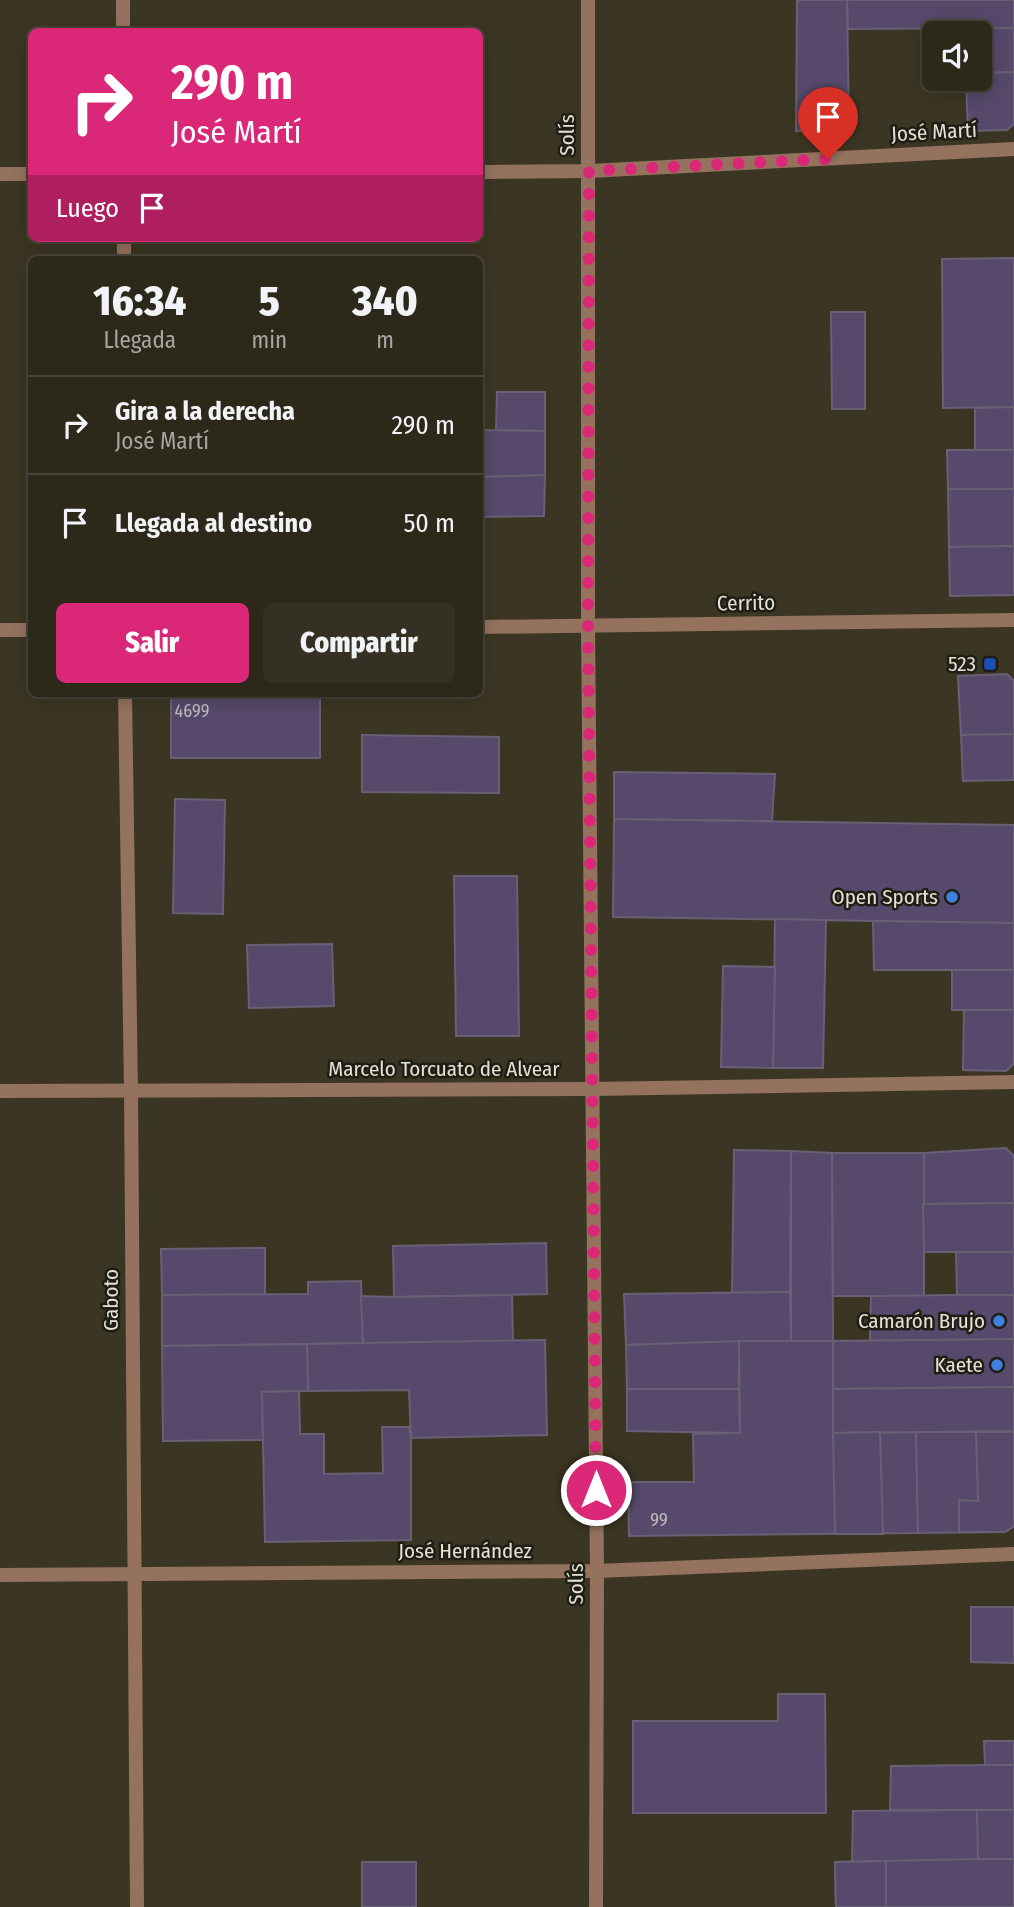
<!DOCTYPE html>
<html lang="es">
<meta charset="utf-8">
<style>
body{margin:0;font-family:"Fira Sans Condensed",sans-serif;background:#343023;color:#f1f3f6;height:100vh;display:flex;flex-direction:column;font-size:26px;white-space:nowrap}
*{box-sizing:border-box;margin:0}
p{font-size:23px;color:#a6a6a2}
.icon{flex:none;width:38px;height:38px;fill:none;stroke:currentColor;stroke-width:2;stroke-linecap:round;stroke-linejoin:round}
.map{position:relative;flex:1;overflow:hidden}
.side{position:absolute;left:28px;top:256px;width:455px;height:441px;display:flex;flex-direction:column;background:#2c281a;border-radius:10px;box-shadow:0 4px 18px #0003,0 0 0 2px #484439}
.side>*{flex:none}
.top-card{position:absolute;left:28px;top:28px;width:455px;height:214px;border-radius:10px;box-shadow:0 4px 18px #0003,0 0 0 2px #484439;background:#db2777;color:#fff;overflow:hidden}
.buttons{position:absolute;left:922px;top:21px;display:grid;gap:14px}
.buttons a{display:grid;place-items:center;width:70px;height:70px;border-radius:10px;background:#2c281a;box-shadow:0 4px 18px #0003,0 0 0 2px #484439;font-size:35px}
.pin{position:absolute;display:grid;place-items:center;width:60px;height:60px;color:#fff;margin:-72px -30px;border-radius:50% 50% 50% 0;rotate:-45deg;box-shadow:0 0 7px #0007}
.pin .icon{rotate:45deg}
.me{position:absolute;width:77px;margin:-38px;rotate:0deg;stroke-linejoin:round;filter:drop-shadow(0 0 5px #0008)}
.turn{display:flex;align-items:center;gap:24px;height:147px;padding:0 28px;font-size:32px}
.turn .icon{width:91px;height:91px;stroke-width:2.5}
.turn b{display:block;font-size:49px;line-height:60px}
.then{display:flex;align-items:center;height:66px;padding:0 28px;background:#0003;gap:14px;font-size:26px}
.eta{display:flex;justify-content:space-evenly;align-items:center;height:119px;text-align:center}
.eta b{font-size:42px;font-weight:800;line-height:49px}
.cta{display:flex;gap:14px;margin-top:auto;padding:14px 28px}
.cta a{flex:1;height:80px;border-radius:10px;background:#db2777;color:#fff;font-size:28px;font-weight:800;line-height:80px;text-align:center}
.cta a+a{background:#343023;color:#f1f3f6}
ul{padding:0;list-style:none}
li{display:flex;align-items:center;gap:21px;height:98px;padding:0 28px;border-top:2px solid #484439}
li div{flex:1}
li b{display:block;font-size:26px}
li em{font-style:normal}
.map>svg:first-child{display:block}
.building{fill:#56496b;stroke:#686075;stroke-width:2}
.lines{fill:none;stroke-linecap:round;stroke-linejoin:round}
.street{stroke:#94725e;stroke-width:14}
.route{stroke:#db2777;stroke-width:12;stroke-dasharray:0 21.6}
.transit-dot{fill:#1a4fb4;stroke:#1f1e15;stroke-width:2.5}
.shop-dot{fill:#3f7fe0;stroke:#1f1e15;stroke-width:2.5}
.labels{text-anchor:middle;stroke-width:5;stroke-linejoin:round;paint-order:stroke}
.number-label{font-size:18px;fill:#c0bcbb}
.street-label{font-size:21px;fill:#e4e2d6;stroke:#1f1e15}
.poi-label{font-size:21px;fill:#e4e2d6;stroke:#1f1e15;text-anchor:end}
</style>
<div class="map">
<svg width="1014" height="1907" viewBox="0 0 1014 1907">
<rect width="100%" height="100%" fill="#3b3623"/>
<g class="building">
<polygon points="797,0 847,0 849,130 796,131"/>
<polygon points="847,0 1014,0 1014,28 848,29"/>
<polygon points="952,28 1014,28 1014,72 980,73 980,33 952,33"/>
<polygon points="1014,72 1014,124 1007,130 968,131 966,79 980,79 980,73"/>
<polygon points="1014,258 1014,407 943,408 942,259"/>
<polygon points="831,312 865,312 865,409 832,409"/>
<polygon points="497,392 545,392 545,431 496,430"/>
<polygon points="1014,407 1014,450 975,450 975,408"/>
<polygon points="480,430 545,431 545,475 480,477"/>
<polygon points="947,450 1014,450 1014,489 948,489"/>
<polygon points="545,475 544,516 480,517 480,477"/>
<polygon points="948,489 1014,489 1014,546 949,547"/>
<polygon points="1014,546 1014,595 950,596 949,547"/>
<polygon points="1007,674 1014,681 1014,734 961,735 958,676"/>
<rect x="171" y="698" width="149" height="60"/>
<polygon points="1014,734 1014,780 963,781 961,735"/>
<polygon points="362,735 499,737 499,793 362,792"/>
<polygon points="614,772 775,774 772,821 614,819"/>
<polygon points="175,799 225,800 223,914 173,913"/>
<polygon points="614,819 1014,825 1014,923 613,917"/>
<polygon points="454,876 517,876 519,1036 456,1036"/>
<polygon points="775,919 826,920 823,1068 773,1068"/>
<polygon points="873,921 1014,923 1014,970 874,970"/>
<polygon points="332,944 334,1006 249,1008 247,945"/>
<polygon points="723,966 775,967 773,1068 721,1067"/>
<rect x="952" y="970" width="62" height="40"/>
<polygon points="964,1010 1014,1010 1014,1064 1006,1071 963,1070"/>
<polygon points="1006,1148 1014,1156 1014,1203 923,1204 924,1153"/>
<polygon points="734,1150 791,1151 790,1292 732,1293"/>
<polygon points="791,1151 832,1153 833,1341 791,1341"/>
<polygon points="832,1153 924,1153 924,1296 833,1296"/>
<polygon points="1014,1203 1014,1252 924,1252 923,1204"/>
<polygon points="546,1243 547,1294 394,1297 393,1246"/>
<polygon points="265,1248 265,1295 162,1295 161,1249"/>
<polygon points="956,1252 1014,1252 1014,1295 957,1295"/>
<polygon points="361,1281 363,1343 162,1346 162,1295 308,1294 308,1282"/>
<polygon points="790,1292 791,1341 626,1345 624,1294"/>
<polygon points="512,1295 513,1342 363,1343 361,1296 394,1297"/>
<polygon points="957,1295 1014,1295 1014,1339 870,1341 871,1296"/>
<polygon points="1014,1339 1014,1387 833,1389 833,1341"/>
<polygon points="545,1340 547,1435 411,1438 409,1390 308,1391 307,1344"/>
<polygon points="739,1341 739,1389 627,1389 626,1345"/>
<polygon points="739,1341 833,1341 833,1433 916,1432 918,1533 629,1536 628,1482 694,1482 693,1434 740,1433"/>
<polygon points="307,1344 308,1391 262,1392 263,1440 163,1441 162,1346"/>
<polygon points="1014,1387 1014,1431 833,1433 833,1389"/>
<polygon points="627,1389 739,1389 740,1433 627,1431"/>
<polygon points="299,1391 300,1434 324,1434 324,1474 383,1473 382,1427 409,1427 411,1438 411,1540 265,1542 262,1392"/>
<polygon points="880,1432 883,1534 835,1534 833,1433"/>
<polygon points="916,1432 1014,1432 1014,1526 1005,1532 918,1533"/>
<polygon points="976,1432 1014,1432 1014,1526 1005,1532 959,1532 959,1500 978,1501"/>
<polygon points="971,1607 1014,1607 1014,1663 971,1662"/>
<polygon points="778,1694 825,1694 826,1813 633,1813 633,1721 778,1721"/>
<polygon points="984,1741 1014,1741 1014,1765 985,1765"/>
<polygon points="985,1765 1014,1765 1014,1810 890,1810 891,1766"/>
<polygon points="977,1810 1014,1810 1014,1859 852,1862 853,1811"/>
<polygon points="977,1810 1014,1810 1014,1859 978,1859"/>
<polygon points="978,1859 1014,1859 1014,1907 836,1907 835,1862"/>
<polygon points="886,1861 886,1907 836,1907 835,1862"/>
<rect x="362" y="1862" width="54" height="45"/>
</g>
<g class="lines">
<g class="street">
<polyline points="123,0 123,32"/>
<polyline points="588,0 588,627 597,1571 596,1907"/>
<polyline points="480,172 589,171 1014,149"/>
<polyline points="0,174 32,174"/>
<polyline points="124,259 124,238"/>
<polyline points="480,627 1014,620"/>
<polyline points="0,630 32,630"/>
<polyline points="125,693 131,1091 137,1907"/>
<polyline points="0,1091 592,1089 1014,1082"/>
<polyline points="0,1575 597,1571 1014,1554"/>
</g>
</g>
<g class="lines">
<polyline class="route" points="596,1490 588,627 589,171 828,159"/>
</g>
<rect class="transit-dot" x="983" y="657" width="14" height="14" rx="3.5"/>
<g class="shop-dot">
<circle cx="952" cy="897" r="7"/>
<circle cx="999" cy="1321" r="7"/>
<circle cx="997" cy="1365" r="7"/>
</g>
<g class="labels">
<g class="number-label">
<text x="192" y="717">4699</text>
<text x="659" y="1526">99</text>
</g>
<g class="street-label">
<text transform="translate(934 132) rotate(-3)" y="7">José Martí</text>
<text transform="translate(567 135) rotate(-90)" y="7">Solís</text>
<text transform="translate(746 603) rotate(-1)" y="7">Cerrito</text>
<text x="444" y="1076">Marcelo Torcuato de Alvear</text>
<text transform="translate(111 1300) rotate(-90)" y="7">Gaboto</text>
<text x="465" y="1558">José Hernández</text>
<text transform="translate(576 1584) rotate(-90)" y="7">Solís</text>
</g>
<g class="poi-label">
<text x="976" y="671">523</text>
<text x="938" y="904">Open Sports</text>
<text x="985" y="1328">Camarón Brujo</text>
<text x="983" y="1372">Kaete</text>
</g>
</g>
</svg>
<div class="buttons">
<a><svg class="icon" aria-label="sound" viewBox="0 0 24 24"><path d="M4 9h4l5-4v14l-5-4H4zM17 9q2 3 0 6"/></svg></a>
</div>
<div class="pin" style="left:828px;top:159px;background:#d93025"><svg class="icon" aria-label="arrive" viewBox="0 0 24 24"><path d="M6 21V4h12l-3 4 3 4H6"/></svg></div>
<svg class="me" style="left:596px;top:1490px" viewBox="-20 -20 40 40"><circle r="17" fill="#db2777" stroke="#fff" stroke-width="3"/><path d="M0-11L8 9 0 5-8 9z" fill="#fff"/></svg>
<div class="top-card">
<div class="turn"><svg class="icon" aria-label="right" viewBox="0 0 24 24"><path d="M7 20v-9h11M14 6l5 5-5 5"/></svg><div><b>290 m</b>José Martí</div></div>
<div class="then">Luego<svg class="icon" aria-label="arrive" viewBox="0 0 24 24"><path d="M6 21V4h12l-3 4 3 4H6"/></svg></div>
</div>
<section class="side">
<div class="eta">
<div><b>16:34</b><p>Llegada</p></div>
<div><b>5</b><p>min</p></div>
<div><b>340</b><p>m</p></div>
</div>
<ul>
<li><svg class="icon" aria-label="right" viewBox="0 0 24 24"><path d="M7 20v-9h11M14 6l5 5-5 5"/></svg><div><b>Gira a la derecha</b><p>José Martí</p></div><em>290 m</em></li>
<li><svg class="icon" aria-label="arrive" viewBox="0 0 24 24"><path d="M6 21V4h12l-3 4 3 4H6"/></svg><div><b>Llegada al destino</b></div><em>50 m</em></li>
</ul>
<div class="cta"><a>Salir</a><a>Compartir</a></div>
</section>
</div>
